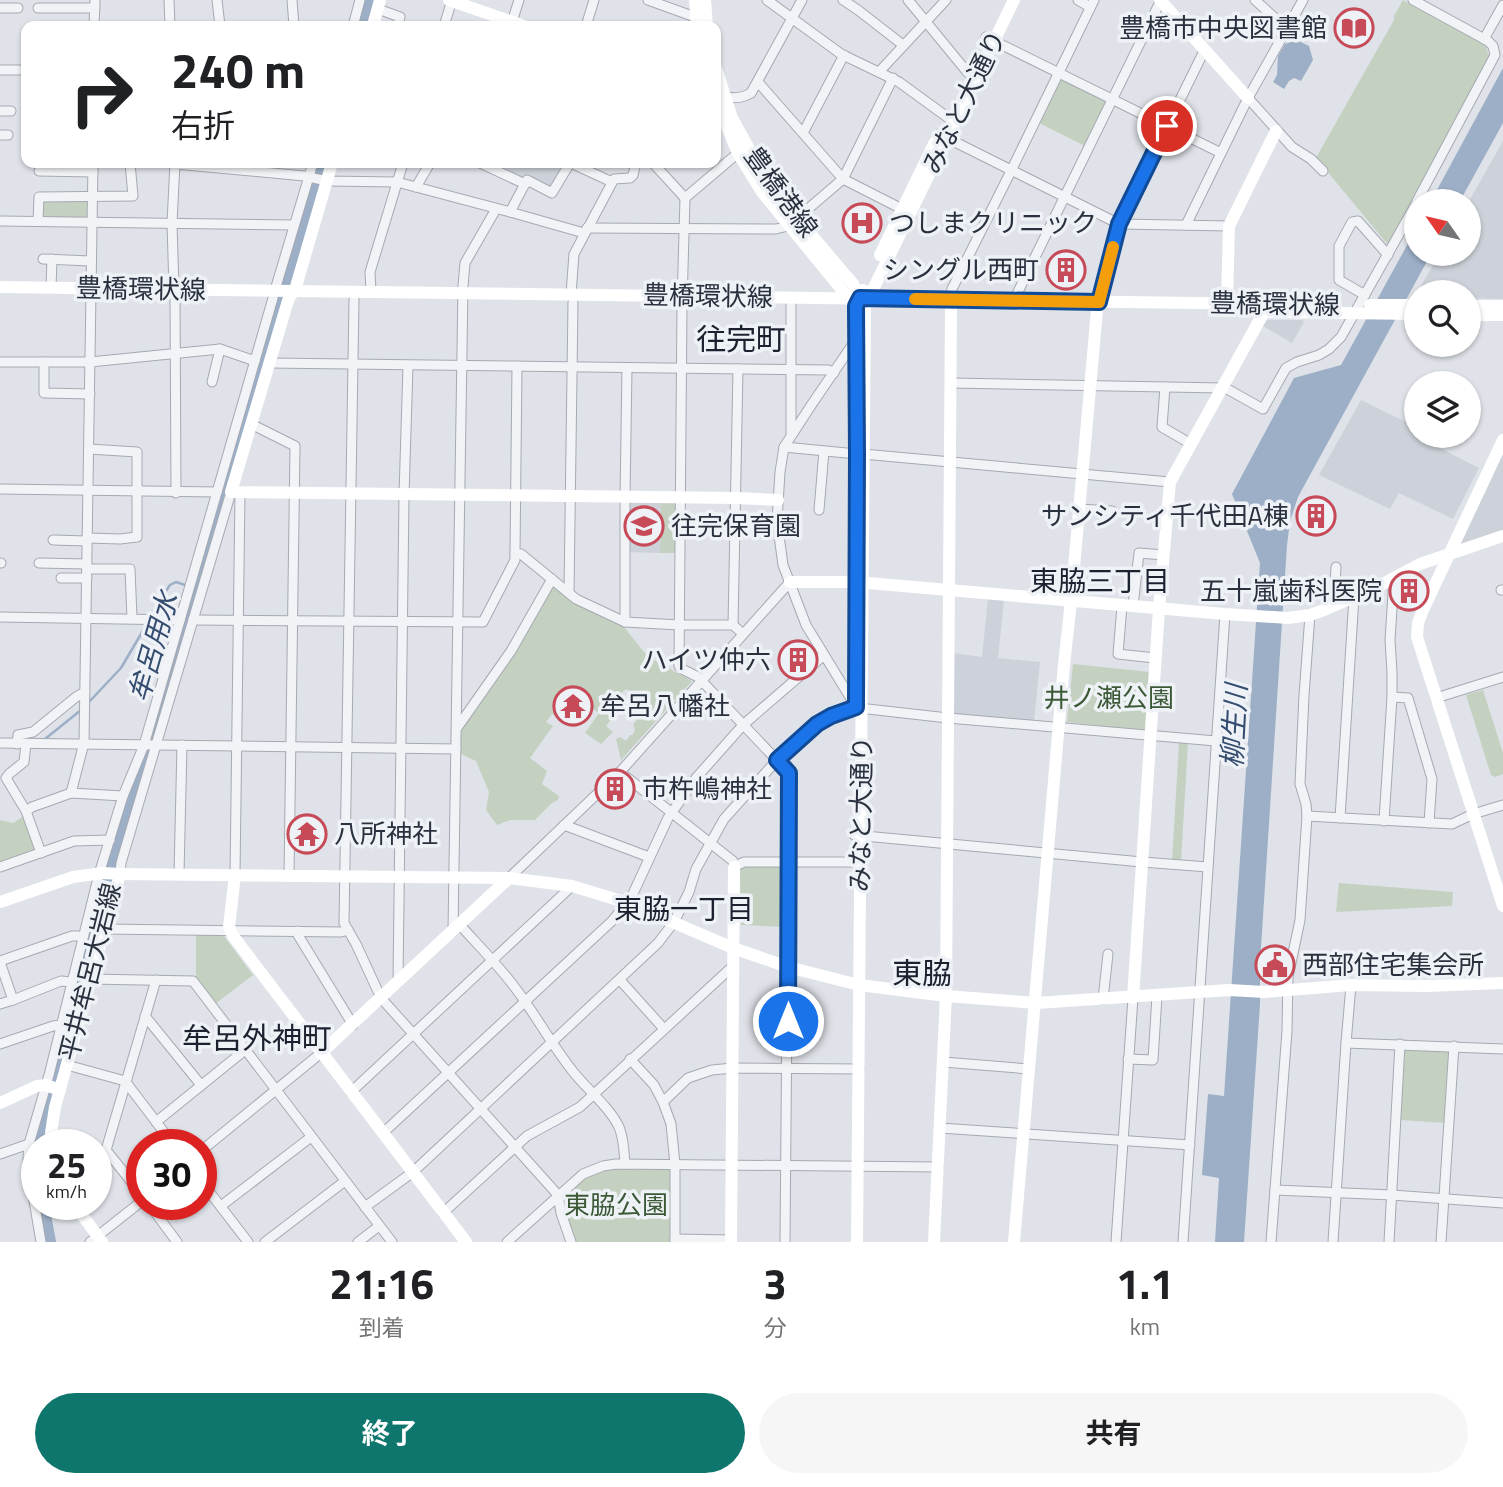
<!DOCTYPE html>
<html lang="ja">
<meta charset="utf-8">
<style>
body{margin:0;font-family:"Titillium Web","Noto Sans JP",sans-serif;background:#f6f6f6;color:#202124;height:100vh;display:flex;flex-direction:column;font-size:26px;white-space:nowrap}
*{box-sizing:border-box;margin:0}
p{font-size:23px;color:#757577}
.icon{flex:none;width:38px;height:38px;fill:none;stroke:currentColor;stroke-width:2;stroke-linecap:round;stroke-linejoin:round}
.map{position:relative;height:1242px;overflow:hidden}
.details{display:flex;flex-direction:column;background:#fff;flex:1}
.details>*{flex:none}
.banner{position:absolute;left:21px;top:21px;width:700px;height:147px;border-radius:14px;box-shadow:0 2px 5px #0004;background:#fff;color:#202124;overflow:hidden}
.needle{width:46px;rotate:304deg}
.tools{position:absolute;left:1404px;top:189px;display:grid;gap:14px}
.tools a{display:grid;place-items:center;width:77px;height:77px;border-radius:50%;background:#fff;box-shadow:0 2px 5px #0004;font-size:35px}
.speed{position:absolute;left:21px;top:1129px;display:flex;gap:14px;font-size:35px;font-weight:700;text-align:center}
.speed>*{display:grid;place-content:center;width:91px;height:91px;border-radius:50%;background:#fff;box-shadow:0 2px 5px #0004;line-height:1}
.speed small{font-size:18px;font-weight:400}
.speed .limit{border:10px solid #d22;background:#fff;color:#111}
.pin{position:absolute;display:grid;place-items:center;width:60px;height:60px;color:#fff;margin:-30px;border:4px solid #fff;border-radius:50%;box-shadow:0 2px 7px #0007}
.me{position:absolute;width:77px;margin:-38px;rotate:0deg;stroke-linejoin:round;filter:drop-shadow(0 0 5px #0008)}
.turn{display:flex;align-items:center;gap:24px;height:147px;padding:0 35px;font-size:32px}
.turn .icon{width:91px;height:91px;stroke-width:2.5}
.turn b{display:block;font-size:49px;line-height:60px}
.eta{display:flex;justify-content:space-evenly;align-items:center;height:119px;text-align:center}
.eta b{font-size:42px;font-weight:700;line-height:49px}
.action{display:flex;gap:14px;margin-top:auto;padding:14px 35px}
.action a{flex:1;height:80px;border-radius:42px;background:#0f766e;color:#fff;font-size:28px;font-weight:700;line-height:80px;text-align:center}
.action a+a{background:#f6f6f6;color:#202124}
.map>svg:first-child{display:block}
.built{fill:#cdd1d9}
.green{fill:#c4d1c1}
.water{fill:#9cafc6}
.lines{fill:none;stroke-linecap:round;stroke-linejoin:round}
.stream{stroke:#9cafc6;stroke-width:2.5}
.river{stroke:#9cafc6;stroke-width:14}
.street-casing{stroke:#a5a9b2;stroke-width:11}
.street{stroke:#f2f3f6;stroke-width:9}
.secondary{stroke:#fff;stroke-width:12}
.secondary-bridge{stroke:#fff;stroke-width:12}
.route-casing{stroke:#114b97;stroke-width:18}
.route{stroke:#1a73e8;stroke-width:12}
.slow{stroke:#f59e0b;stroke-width:12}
.labels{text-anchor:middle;stroke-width:7;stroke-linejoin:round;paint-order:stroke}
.poi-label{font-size:26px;fill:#29303e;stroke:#eef1f5;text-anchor:start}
.street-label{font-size:26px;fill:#29303e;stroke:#eef1f5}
.park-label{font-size:26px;fill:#3c5937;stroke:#eef1f5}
.neighbourhood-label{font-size:28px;fill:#1b212f;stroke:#eef1f5}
.water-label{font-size:28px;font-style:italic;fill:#354d70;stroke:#eef1f5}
.quarter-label{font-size:30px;fill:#1b212f;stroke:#eef1f5}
</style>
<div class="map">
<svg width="1503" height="1242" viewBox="0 0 1503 1242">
<rect width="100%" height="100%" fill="#dfe2e8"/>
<g class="built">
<polygon points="1503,141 1503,299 1468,298 1468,292 1417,292 1440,254 1468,254 1468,203"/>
<polygon points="489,163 567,163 551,189 524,180"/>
<polygon points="1267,320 1302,320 1304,322 1292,343 1263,326"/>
<polygon points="1361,400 1416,427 1416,436 1428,436 1426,441 1479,468 1453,519 1399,493 1390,509 1319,475"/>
<polygon points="1503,452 1503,531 1460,546 1460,543"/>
<polygon points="661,500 660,553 628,552 629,501"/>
<polygon points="988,598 1004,600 998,658 1040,662 1034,722 954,714 952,711 953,653 982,657"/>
</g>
<g class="green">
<polygon points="1403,0 1482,43 1486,47 1490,59 1389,246 1316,158 1394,20 1394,16"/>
<polygon points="1060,77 1108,99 1085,146 1041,124 1039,121"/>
<polygon points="43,199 86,200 90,202 89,217 87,220 41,217"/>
<polygon points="661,500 677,502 676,553 660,553"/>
<path d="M553 585 572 601 624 627 644 652 654 660 692 681 621 760 616 739 620 737 626 741 630 735H633L635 729 633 725 647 705 627 689C618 694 617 699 619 709L606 726 613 732 601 744 585 733 599 713 581 701 565 722 552 714 546 722 553 726 530 758 547 771 542 784 559 796 558 800 552 803 535 820H510L497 825 486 810 489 792 476 761 461 754 460 732Z"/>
<polygon points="1073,664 1150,672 1147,729 1144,731 1067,722"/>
<polygon points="1483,690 1503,753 1503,774 1495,777 1491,775 1466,695"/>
<polygon points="1179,743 1188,743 1181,861 1172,861"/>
<polygon points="24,816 35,849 33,852 0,863 0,820 13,823"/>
<polygon points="743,866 785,866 783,927 741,925 740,871"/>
<polygon points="1339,883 1453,892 1452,906 1336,912"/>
<polygon points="196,934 219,934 224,936 253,975 215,1004 196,979"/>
<polygon points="1408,1047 1448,1049 1452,1052 1447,1123 1400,1120 1405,1051"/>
<path d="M668 1168 671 1172V1242H574L561 1198C568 1192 574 1184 581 1180 607 1163 639 1168 668 1168Z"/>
</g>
<g class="water">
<polygon points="1297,40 1309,46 1313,60 1301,81 1294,78 1289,81 1284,89 1273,82 1277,75 1278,56 1285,44"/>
<polygon points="1503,68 1503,123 1460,201 1431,201"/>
<polygon points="1416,229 1416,254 1431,254 1298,497 1290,521 1287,545 1260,963 1260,1004 1244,1242 1215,1242 1219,1178 1202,1175 1208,1094 1224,1096 1260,563 1232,494 1294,378 1341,365"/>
</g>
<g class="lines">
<g class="stream">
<polyline points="152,616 166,591 170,585 176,582 188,586"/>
<polyline points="88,703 121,668 148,622"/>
<polyline points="45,739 81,710"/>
</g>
<g class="river">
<polyline points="359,26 367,0"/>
<polyline points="37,1144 41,1120 73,1009 86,945 122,825 129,816 319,163"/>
<polyline points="37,1147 37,1168"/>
<polyline points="42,1204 49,1242"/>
</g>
<g class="street-casing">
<g id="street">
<polyline points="169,0 170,26"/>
<polyline points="217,0 220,26"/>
<polyline points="292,0 294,26"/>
<polyline points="648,0 695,17"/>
<polyline points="767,0 841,54 899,82 954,122"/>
<polyline points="843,0 858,10 903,45"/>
<polyline points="908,0 968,73"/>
<polyline points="1078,0 1090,7"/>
<polyline points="1255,0 1286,28"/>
<polyline points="1413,0 1488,41 1493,46 1495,55 1417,201"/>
<polyline points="0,8 18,8"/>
<polyline points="38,8 95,8"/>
<polyline points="378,9 400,17 398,26"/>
<polyline points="512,22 519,0"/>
<polyline points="94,26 95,0"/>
<polyline points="353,26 360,0"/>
<polyline points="444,26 452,0"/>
<polyline points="586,26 594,0"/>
<polyline points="986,37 1221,153"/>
<polyline points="1484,39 1503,5"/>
<polyline points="0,70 26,70"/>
<polyline points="879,72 946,0"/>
<polyline points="758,82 843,179 902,209"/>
<path d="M716 94C729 98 739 100 751 93L802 0"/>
<polyline points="1248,98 1292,147 1311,159 1323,171"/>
<polyline points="0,111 11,111"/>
<polyline points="803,133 844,55"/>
<polyline points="939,134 1119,224 1229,226"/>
<polyline points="0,135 8,135"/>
<polyline points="738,153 685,198 682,304 679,666 682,669 698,677 789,773 785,1242"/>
<polyline points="480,163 525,184"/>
<polyline points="571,163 612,182"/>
<polyline points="653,163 685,198"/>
<polyline points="175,164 304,176 327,181 397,182 510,212 584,233"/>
<polyline points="39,171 93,172"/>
<polyline points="416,187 430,163"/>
<polyline points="510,212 527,180 552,193 570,163"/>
<polyline points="0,221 294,225"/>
<polyline points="38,221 39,197 133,196 130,163"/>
<polyline points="1186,225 1248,98 1303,0"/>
<polyline points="587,228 776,229 788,226 843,179 893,78"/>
<polyline points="43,259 91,261"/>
<polyline points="51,288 52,259"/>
<polyline points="174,289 172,223 175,163"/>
<polyline points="275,290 313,163"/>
<polyline points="371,291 370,272 403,163"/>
<polyline points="571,294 574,254 614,179 630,178 633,175 636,163"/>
<polyline points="1365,295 1339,280 1339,246 1352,222 1358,221 1388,255"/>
<polyline points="175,297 176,493"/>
<polyline points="354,299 344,923 356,944 381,998 558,1195 561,1213 571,1242"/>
<polyline points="950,299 952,289 1011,171 1094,0"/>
<polyline points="1014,300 1161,0"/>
<polyline points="1099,302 1119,224 1202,55 1206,52"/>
<polyline points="0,362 90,362 220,349 255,361"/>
<polyline points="44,362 44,393 90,394"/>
<polyline points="269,363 829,370 834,373"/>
<polyline points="517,366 515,553 521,554 576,599 625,622 680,625 733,625 743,634"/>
<polyline points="212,382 220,349"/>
<polyline points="951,383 1222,388 1229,390 1263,409 1286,368 1297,362 1319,355 1329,349 1341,337 1416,204"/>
<polyline points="1165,387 1162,427 1191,444"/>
<polyline points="251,424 295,446 289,876"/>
<polyline points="791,433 791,305"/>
<polyline points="784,447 857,454"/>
<polyline points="863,454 1170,482"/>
<polyline points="0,489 217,492"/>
<polyline points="1079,509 1112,511"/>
<polyline points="819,510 824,451"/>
<polyline points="88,538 120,539 137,537 137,452 89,449"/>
<polyline points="53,540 87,541"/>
<polyline points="0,563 1,563"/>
<polyline points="39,563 87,564"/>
<polyline points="87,569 130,569 132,618"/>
<polyline points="61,578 87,578"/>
<polyline points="1501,590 1503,590"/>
<polyline points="569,593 573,302"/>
<polyline points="1334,605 1336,567"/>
<polyline points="1122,606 1118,654 1155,658"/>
<polyline points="1133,606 1139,553 1164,555"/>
<polyline points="0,617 180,620"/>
<polyline points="193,620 483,622 515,560 515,553"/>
<polyline points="625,622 625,497 627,368"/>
<polyline points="733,625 738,369"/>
<polyline points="1392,697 1408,698 1432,779 1429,823"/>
<polyline points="1436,698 1503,677"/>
<polyline points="859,708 948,718 1216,741"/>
<polyline points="457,728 511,651 552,579"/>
<polyline points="0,743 456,749"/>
<polyline points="17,744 18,735 33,732 76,697 85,692"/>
<polyline points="26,744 24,762 9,774 6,778 26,811 41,853"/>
<polyline points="620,772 733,861 734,867 744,862 860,862"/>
<polyline points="71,793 84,743 93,163"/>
<polyline points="26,811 32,807 71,793 123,796"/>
<polyline points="1307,816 1452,824 1473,814 1503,805"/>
<polyline points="1340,818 1354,597"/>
<polyline points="1384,821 1392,697 1392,672 1390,640 1394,578"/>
<polyline points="564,825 649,857"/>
<polyline points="854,835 1142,862 1208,867"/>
<polyline points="0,867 74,841 110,840"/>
<polyline points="120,874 121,863 231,492"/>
<polyline points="179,874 182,745"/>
<polyline points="235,875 240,492"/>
<polyline points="509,878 620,772 790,582"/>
<path d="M460 925C478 945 497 964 513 985 534 1012 550 1042 571 1069 585 1088 609 1106 619 1127 624 1139 624 1152 625 1164"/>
<polyline points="104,929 341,932 348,930"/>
<polyline points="298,931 298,935 353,1025"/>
<polyline points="453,931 463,286 465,263 496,209"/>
<polyline points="0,961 72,936 83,936"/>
<polyline points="0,962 13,1000 0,1004"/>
<polyline points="90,979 193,981 392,1242"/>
<polyline points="620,980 664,1029"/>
<polyline points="398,982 404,495 408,366"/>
<polyline points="1351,985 1346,1043 1503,1049"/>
<polyline points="1103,999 1108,954"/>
<polyline points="13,1000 61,981 72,982"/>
<polyline points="145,1016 201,1085"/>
<polyline points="0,1044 53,1026 61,1025"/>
<polyline points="630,1059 654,1085 663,1102 671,1124 675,1164 675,1242"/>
<polyline points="1128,1059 1153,1060 1157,996"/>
<polyline points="943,1062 1029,1069"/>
<polyline points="67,1065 125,1081 173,1144"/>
<polyline points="351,1092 572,886"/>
<polyline points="663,1102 688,1078 712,1070 733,1068 859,1069"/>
<polyline points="156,1122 245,1050"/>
<polyline points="940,1128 1190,1145"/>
<polyline points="383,1133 612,921 631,898 668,818 696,778 743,725 824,655"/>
<polyline points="201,1151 321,1053"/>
<polyline points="0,1154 29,1144"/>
<polyline points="201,1181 248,1242"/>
<polyline points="1275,1190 1392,1195 1503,1203"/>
<polyline points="142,1195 106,1150 156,980"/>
<polyline points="149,1204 177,1242"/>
<polyline points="221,1206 311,1137"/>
<polyline points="365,1207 413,1172 658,943 674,922 689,892 696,869 724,819 777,760 817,724 831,716 856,707 806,625 783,565 777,521 780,472 784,447 812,404 857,338"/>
<polyline points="443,1213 527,1136 580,1107 733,966"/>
<polyline points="675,1239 731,1240"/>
<polyline points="41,1242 29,1171 28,1158 29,1144 49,1075 99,874 123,796 144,745 273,298"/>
<polyline points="90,1242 142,1201"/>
<polyline points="265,1242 345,1181"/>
<polyline points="358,1242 379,1226"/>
<polyline points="507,1242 583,1174 603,1166 616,1164 938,1167"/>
<polyline points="1116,1242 1133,998"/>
<polyline points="1183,1242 1225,614"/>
<polyline points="1271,1242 1287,1031 1288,977 1300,920 1307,816 1306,804 1300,784 1304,695 1310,615"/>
<polyline points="1333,1242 1346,1043"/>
<polyline points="1389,1242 1400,1044"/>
<polyline points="1441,1242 1454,1046"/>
</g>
</g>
<use href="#street" class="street"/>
<g class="secondary">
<polyline points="449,0 524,26"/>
<polyline points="695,0 697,26"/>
<polyline points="705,0 707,26"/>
<polyline points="1160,0 1248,98"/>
<polyline points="373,26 380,0"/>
<polyline points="716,68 732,118 769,185 853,284 862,302"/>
<polyline points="716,101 738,153 762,192 851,301"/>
<polyline points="332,163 295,290 289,298 287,304 231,492 736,498 778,500"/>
<polyline points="880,255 935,142"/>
<polyline points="0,287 1268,304"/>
<polyline points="1227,303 1229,226 1276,131"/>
<polyline points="1468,306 1503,306"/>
<polyline points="1468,315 1503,315"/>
<polyline points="857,333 856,306 863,290"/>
<polyline points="1503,440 1423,610 1418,623 1417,637 1503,906"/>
<polyline points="790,582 856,582 1225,614 1288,618 1310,615 1324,610 1377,587 1420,564 1503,536"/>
<polyline points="120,874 509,878 572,886 628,903 733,948 788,967 859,985 946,996 1036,1003 1229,990 1265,992 1351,985 1427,986 1503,983"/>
<polyline points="235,875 229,927 233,936 466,1242"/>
<polyline points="0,902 73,877 103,873 120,874 55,1107 51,1133 51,1144"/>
<polyline points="1133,998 1159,609 1170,482 1264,312"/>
<polyline points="321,1053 509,878"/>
<polyline points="0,1103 37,1086 46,1085 60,1090"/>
<polyline points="74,1204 102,1242"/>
<polyline points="731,1242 734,867"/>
<polyline points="857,1242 865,306 1014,0"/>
<polyline points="934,1242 946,996 951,308"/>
<polyline points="1014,1242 1064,665 1071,601 1097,310"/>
</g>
<g class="secondary-bridge">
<polyline points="1370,305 1416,305"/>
<polyline points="1267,312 1416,314"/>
</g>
</g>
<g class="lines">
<g class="route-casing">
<polyline id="route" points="788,1021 789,773 777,760 817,724 831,716 856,707 857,454 856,306 860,298 1099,302 1119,224 1167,126"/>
</g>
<use href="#route" class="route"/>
<polyline class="slow" points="915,299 1099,302 1113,247"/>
</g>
<defs>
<g id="library-ring" transform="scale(2.0125)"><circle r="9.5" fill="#eef1f5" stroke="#c74a58" stroke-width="1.5"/><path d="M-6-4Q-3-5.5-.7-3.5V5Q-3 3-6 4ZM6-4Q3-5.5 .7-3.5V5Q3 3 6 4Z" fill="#c74a58"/></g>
<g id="hospital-ring" transform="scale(2.0125)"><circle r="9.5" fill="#eef1f5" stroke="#c74a58" stroke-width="1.5"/><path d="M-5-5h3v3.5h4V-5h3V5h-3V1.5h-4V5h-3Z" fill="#c74a58"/></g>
<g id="building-ring" transform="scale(2.0125)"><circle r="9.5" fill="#eef1f5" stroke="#c74a58" stroke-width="1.5"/><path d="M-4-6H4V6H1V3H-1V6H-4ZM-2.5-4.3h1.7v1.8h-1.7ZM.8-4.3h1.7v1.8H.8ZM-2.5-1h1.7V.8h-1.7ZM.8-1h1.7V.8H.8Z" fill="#c74a58"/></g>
<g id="school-ring" transform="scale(2.0125)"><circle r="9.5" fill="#eef1f5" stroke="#c74a58" stroke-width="1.5"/><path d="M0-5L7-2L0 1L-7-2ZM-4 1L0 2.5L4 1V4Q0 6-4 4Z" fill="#c74a58"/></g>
<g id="temple-ring" transform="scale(2.0125)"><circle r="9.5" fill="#eef1f5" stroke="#c74a58" stroke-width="1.5"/><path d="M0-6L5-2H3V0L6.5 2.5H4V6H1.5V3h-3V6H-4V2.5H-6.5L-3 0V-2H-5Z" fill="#c74a58"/></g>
<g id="civic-ring" transform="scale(2.0125)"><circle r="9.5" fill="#eef1f5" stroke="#c74a58" stroke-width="1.5"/><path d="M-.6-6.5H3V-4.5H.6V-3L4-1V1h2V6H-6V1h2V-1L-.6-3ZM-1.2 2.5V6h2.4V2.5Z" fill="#c74a58"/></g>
</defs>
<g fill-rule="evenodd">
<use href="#library-ring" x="1354" y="28"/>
<use href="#hospital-ring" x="862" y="223"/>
<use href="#building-ring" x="1066" y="270"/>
<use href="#building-ring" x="1316" y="516"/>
<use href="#school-ring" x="644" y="526"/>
<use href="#building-ring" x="1409" y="591"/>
<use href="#building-ring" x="798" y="660"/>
<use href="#temple-ring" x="573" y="706"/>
<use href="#building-ring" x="615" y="789"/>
<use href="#temple-ring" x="307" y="834"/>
<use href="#civic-ring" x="1275" y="965"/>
</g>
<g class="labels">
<g class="poi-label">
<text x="1327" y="37" text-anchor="end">豊橋市中央図書館</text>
<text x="889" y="232">つしまクリニック</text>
<text x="1039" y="279" text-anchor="end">シングル西町</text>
<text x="1289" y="525" text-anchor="end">サンシティ千代田A棟</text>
<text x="671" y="535">往完保育園</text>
<text x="1382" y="600" text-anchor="end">五十嵐歯科医院</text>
<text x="771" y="669" text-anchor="end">ハイツ仲六</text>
<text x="600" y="715">牟呂八幡社</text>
<text x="642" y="798">市杵嶋神社</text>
<text x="334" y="843">八所神社</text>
<text x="1302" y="974">西部住宅集会所</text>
</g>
<g class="street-label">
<text transform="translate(964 102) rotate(-64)" y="9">みなと大通り</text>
<text transform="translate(781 192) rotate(54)" y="9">豊橋港線</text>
<text transform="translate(141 289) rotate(1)" y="9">豊橋環状線</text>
<text transform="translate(708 296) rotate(1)" y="9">豊橋環状線</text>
<text transform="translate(1275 304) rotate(1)" y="9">豊橋環状線</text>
<text transform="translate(861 814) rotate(-89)" y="9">みなと大通り</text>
<text transform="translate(90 972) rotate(-76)" y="9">平井牟呂大岩線</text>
</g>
<g class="park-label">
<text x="1109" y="707">井ノ瀬公園</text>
<text x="616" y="1214">東脇公園</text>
</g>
<g class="neighbourhood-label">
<text x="1100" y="591">東脇三丁目</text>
<text x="684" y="919">東脇一丁目</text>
</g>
<g class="water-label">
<text transform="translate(153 647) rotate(-74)" y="10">牟呂用水</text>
<text transform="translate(1234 726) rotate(-87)" y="10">柳生川</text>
</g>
<g class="quarter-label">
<text x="741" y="350">往完町</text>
<text x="922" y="984">東脇</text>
<text x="257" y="1049">牟呂外神町</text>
</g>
</g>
</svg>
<div class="tools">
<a><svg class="needle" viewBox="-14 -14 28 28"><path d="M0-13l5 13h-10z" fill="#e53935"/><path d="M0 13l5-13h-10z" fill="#757577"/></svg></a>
<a><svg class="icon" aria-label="search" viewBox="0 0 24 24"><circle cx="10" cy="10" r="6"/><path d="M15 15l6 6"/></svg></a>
<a><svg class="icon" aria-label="layers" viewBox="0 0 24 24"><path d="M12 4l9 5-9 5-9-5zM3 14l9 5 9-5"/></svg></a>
</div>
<div class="speed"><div>25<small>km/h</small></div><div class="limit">30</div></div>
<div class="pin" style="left:1167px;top:126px;background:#d93025"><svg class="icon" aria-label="arrive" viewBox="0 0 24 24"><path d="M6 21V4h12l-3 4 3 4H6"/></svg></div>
<svg class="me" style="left:788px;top:1021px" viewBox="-20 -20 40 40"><circle r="17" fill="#1a73e8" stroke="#fff" stroke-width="3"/><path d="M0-11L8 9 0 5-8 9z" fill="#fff"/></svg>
<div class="banner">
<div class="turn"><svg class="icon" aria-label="right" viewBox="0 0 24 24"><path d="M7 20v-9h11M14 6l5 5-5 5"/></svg><div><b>240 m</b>右折</div></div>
</div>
</div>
<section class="details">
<div class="eta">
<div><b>21:16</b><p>到着</p></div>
<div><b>3</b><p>分</p></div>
<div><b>1.1</b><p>km</p></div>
</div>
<div class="action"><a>終了</a><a>共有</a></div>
</section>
